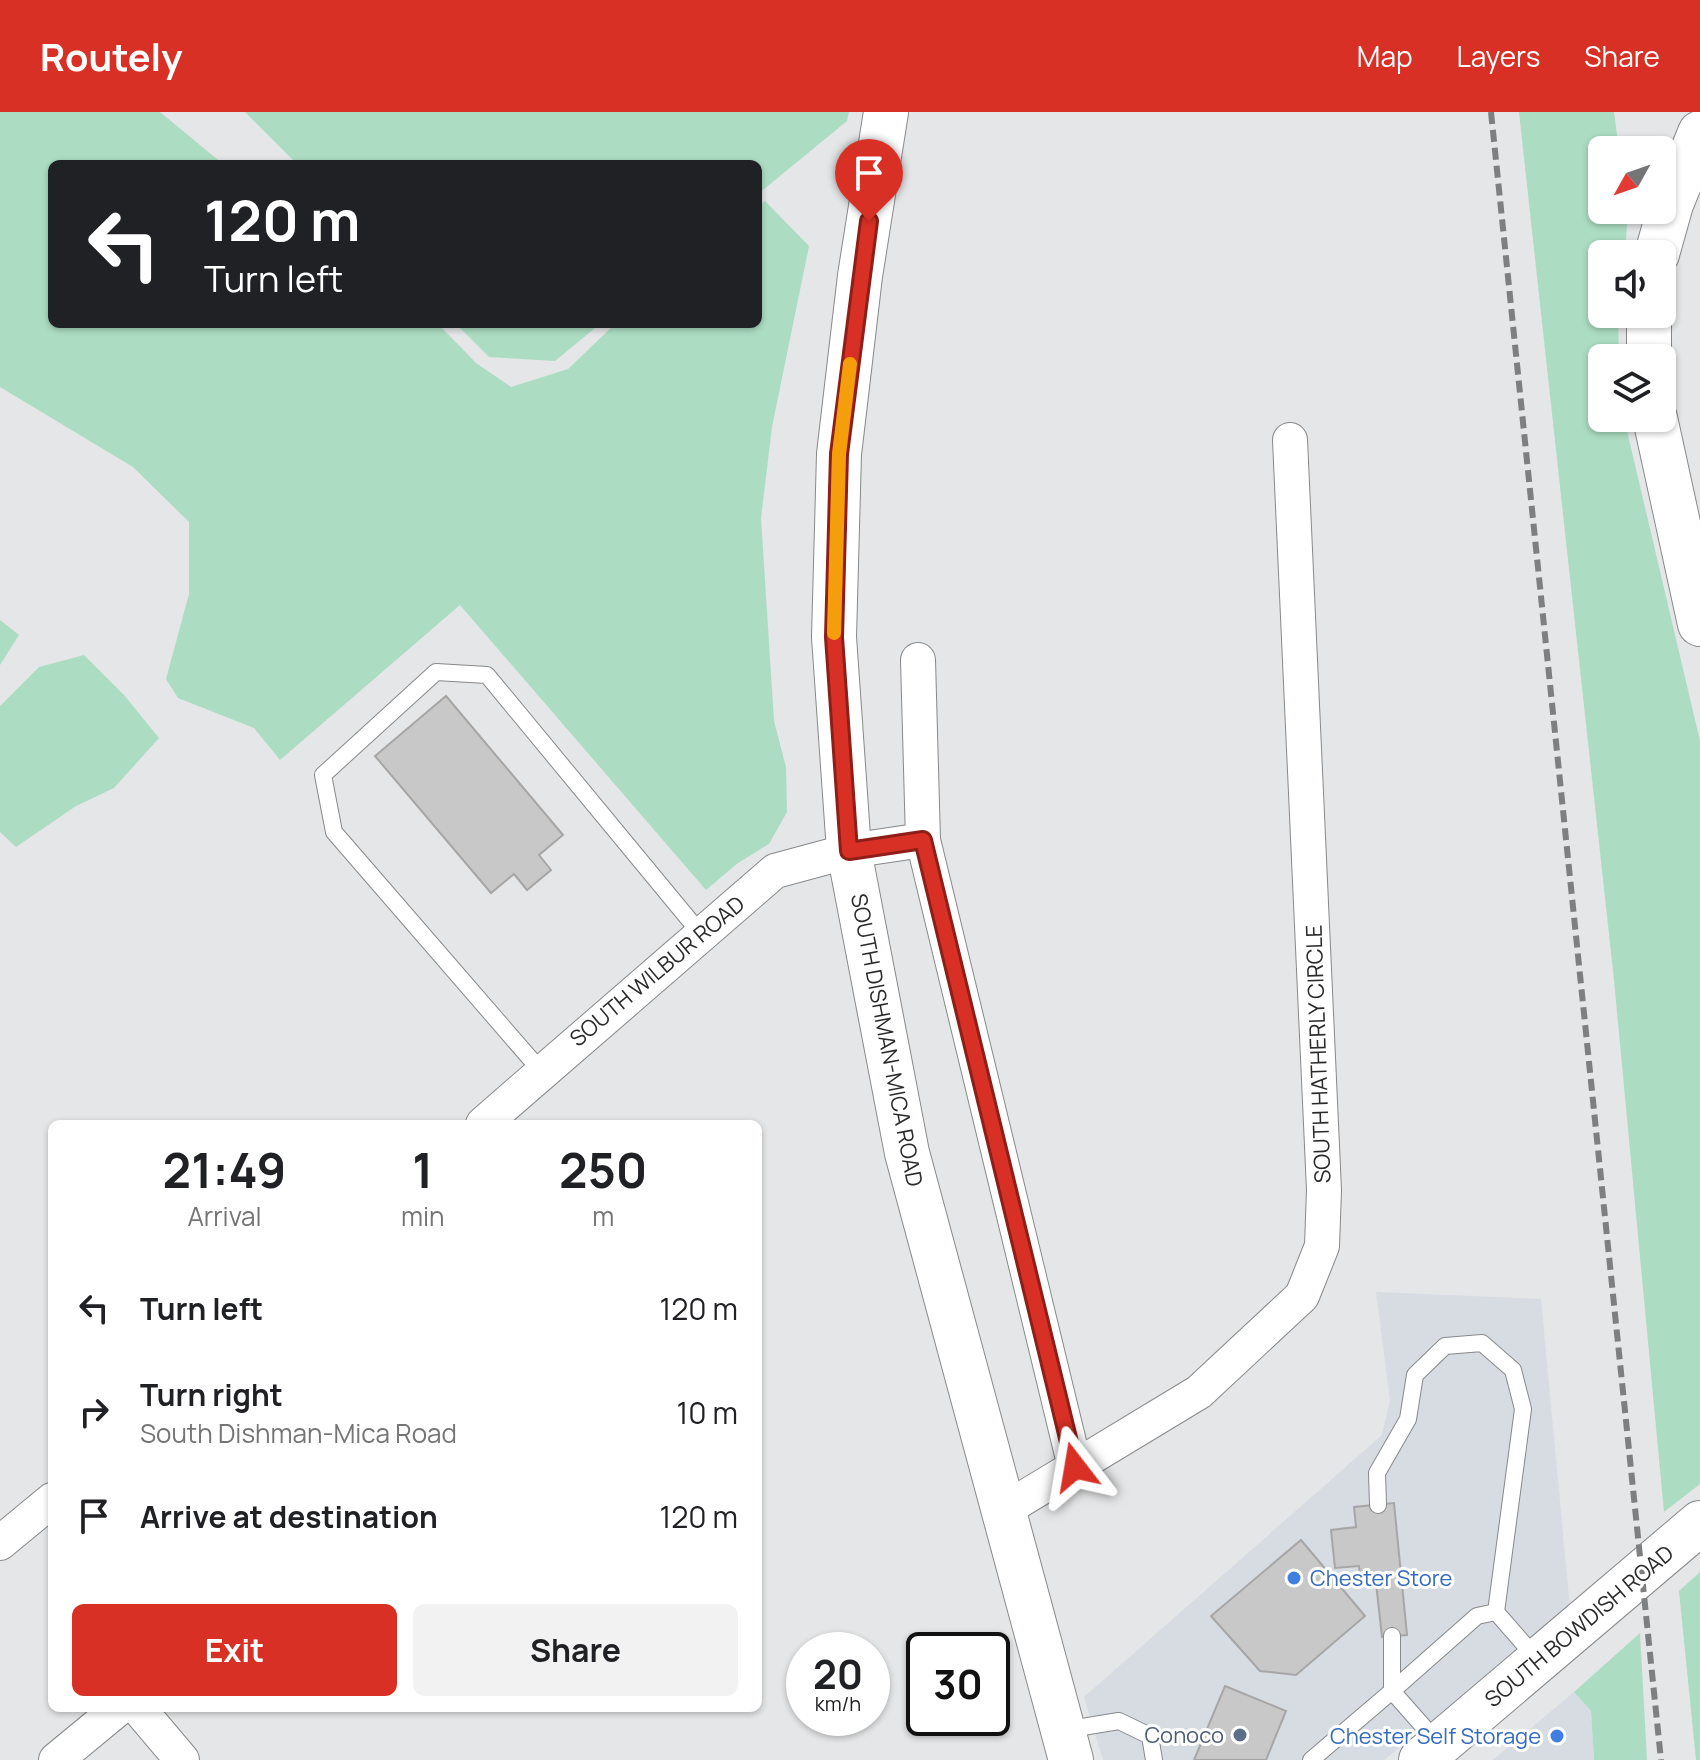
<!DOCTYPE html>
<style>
body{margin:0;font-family:Manrope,sans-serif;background:#f2f2f2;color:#202124;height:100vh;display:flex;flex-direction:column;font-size:30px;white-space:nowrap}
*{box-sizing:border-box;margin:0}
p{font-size:26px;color:#757577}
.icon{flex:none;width:44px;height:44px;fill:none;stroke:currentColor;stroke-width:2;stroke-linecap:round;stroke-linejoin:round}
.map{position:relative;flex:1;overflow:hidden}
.sheet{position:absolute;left:48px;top:1008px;width:714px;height:592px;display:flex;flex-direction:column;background:#fff;border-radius:12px;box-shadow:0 2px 6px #0004}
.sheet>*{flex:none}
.banner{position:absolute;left:48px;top:48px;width:714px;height:168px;border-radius:12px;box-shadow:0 2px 6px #0004;background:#202124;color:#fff;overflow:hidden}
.needle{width:52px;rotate:230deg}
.buttons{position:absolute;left:1588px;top:24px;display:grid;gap:16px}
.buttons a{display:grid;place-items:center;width:88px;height:88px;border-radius:12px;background:#fff;box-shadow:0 2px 6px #0004;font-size:40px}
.speed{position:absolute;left:786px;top:1520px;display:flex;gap:16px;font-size:40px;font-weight:700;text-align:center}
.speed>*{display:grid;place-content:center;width:104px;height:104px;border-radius:50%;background:#fff;box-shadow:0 2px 6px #0004;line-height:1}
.speed small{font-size:20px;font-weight:400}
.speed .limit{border:4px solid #111;border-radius:12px;background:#fff;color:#111}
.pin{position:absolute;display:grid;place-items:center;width:68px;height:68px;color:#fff;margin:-82px -34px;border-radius:50% 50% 50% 0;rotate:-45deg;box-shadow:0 0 8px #0007}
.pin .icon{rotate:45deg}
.me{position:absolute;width:88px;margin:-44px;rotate:346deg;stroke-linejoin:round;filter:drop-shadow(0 0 6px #0008)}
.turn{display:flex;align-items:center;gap:28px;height:168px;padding:0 24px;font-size:36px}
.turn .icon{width:104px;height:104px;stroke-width:2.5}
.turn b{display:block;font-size:56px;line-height:68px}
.eta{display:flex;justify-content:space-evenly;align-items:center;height:136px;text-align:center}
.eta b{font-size:48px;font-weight:700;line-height:56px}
.action{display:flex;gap:16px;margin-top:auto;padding:16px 24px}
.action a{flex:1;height:92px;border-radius:12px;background:#d93025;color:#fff;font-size:32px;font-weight:700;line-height:92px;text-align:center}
.action a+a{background:#f2f2f2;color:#202124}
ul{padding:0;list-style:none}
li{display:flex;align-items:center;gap:24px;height:104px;padding:0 24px}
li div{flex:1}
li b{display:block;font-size:30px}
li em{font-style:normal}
header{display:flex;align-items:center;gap:48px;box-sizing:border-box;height:112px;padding:0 40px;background:#d93025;color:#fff}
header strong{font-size:38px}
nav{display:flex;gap:44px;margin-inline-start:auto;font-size:28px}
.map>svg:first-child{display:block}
.built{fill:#d7dce3}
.green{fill:#acddc2}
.building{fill:#c9c8c8;stroke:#a7a6a5;stroke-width:2}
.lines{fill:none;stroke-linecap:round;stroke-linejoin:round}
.lane-casing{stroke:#88898a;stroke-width:18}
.street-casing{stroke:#88898a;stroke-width:36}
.secondary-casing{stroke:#88898a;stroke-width:46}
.lane{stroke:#fff;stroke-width:16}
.street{stroke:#fff;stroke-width:34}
.secondary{stroke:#fff;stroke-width:44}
.rail{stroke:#7e7f80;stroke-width:6;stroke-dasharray:12 6;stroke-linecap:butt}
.route-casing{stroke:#8d1f18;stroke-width:20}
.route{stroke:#d93025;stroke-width:14}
.slow{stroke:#f59e0b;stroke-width:14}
.shop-dot{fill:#3f7fe0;stroke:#fff;stroke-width:3}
.service-dot{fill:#5c6f8a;stroke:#fff;stroke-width:3}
.labels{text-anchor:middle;stroke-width:6;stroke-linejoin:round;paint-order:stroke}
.street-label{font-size:22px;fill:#2b2b2c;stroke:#fff}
.shop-label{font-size:22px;fill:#366cbe;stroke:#fff;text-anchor:start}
.service-label{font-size:22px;fill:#4e5e75;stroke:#fff;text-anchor:end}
</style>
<header>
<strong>Routely</strong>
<nav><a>Map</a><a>Layers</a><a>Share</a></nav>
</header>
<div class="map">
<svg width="1700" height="1648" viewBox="0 0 1700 1648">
<rect width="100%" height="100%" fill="#e5e6e7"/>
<g class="built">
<polygon points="1376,1180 1541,1187 1570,1496 1384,1648 1103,1648 1084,1585 1382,1323 1390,1289"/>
<polygon points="1574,1580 1591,1599 1594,1648 1493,1648"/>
</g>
<g class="green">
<polygon points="0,0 160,0 223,52 52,52 52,212 438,212 476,251 511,275 568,257 615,212 758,212 758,95 765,89 809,134 772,315 761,406 774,609 786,655 787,700 769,732 738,751 706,778 460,493 280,648 254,616 178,586 166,567 189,482 189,410 133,355 0,275"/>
<polygon points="245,0 849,0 847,9 758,82 758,52 297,52"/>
<polygon points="1519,0 1614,0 1619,38 1602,38 1602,98 1628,98 1625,142 1602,142 1602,202 1618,202 1619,246 1602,246 1602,306 1624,306 1700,629 1700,1372 1664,1400 1614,868"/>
<polygon points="456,212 600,212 555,249 489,245"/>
<polygon points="0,508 19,523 0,553"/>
<polygon points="84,543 124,583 159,626 114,676 76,694 16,735 0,720 0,594 39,555"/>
<polygon points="1700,1460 1700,1648 1696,1648 1679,1479"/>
<polygon points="1640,1521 1647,1648 1594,1648 1591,1599 1574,1580"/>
</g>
<g class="building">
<polygon points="446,584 563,723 539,743 551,758 527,778 514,762 491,781 375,644"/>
<polygon points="1394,1391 1407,1523 1382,1525 1376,1471 1361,1472 1359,1454 1335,1456 1331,1418 1356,1415 1354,1395"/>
<polygon points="1301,1428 1365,1504 1296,1563 1260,1559 1211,1504"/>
<polygon points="1225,1574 1286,1599 1266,1648 1194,1648"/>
</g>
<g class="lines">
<g class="lane-casing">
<g id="lane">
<polyline points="541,959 334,720 323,663 436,560 487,563 701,822"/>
<polyline points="1378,1393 1377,1361 1408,1307 1415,1263 1445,1234 1482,1231 1513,1258 1523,1297 1496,1500 1537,1547"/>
<polyline points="1392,1524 1392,1579"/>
<polyline points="1392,1579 1477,1504 1496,1500"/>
<polyline points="1064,1618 1119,1609 1150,1624 1154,1648"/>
<polyline points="1311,1648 1392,1579 1437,1630"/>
</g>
</g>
<g class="street-casing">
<g id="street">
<polyline points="918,548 923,728 1075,1355"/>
<polyline points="483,1012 775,759 849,739 923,728"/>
<polyline points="1004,1398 1199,1280 1302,1184 1322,1134 1324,1078 1290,328"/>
<polyline points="0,1431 52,1388"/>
<polyline points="138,1596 182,1648"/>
<polyline points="56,1648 119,1596"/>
</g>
</g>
<g class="secondary-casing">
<g id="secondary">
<polyline points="886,0 860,164 839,342 834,525 849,739 907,1041 1071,1648"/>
<polyline points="1657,142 1671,92 1700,21"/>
<polyline points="1649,202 1649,246"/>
<polyline points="1655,306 1700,512"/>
<polyline points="1421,1648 1700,1411"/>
</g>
</g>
<use href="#lane" class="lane"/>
<use href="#street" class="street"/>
<use href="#secondary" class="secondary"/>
<polyline class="rail" points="1491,0 1661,1648"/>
</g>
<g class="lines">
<g class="route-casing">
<polyline id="route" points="869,109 839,342 834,525 849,739 923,728 1075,1355"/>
</g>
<use href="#route" class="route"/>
<polyline class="slow" points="834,521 839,342 850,252"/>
</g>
<g class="shop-dot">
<circle cx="1294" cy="1466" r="8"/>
<circle cx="1557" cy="1624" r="8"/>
</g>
<circle class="service-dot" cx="1240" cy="1623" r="8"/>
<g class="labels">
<g class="street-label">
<text transform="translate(657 859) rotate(-40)" y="8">SOUTH WILBUR ROAD</text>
<text transform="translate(887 928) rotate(79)" y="8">SOUTH DISHMAN-MICA ROAD</text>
<text transform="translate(1318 942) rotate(-92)" y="8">SOUTH HATHERLY CIRCLE</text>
<text transform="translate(1579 1514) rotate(-40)" y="8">SOUTH BOWDISH ROAD</text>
</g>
<g class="shop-label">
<text x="1310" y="1474">Chester Store</text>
<text x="1541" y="1632" text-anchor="end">Chester Self Storage</text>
</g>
<g class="service-label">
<text x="1224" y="1631">Conoco</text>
</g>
</g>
</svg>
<div class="buttons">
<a><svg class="needle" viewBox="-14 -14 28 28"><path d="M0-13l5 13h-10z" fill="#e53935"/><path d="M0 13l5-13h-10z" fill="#757577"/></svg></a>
<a><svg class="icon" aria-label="sound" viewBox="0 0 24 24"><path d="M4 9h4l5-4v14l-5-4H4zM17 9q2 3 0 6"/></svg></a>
<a><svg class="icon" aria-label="layers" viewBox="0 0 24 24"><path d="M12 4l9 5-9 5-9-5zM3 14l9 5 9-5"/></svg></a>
</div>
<div class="speed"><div>20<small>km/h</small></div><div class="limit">30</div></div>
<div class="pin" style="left:869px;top:109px;background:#d93025"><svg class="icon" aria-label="arrive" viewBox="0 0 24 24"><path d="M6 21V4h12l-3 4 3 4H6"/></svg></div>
<svg class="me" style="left:1075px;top:1355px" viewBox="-20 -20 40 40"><path d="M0-17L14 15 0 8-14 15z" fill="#d93025" stroke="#fff" stroke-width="4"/></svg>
<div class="banner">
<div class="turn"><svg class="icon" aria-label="left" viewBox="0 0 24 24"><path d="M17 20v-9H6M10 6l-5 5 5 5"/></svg><div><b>120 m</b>Turn left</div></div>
</div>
<section class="sheet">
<div class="eta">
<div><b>21:49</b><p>Arrival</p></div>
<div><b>1</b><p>min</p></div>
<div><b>250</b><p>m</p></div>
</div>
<ul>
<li><svg class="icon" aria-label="left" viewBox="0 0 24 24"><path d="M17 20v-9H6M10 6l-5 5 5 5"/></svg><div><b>Turn left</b></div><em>120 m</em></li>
<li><svg class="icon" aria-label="right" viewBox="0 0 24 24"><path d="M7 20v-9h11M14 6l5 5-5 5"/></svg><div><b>Turn right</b><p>South Dishman-Mica Road</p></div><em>10 m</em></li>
<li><svg class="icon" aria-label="arrive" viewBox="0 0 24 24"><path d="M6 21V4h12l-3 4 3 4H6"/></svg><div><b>Arrive at destination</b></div><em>120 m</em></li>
</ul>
<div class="action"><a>Exit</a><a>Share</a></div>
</section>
</div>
